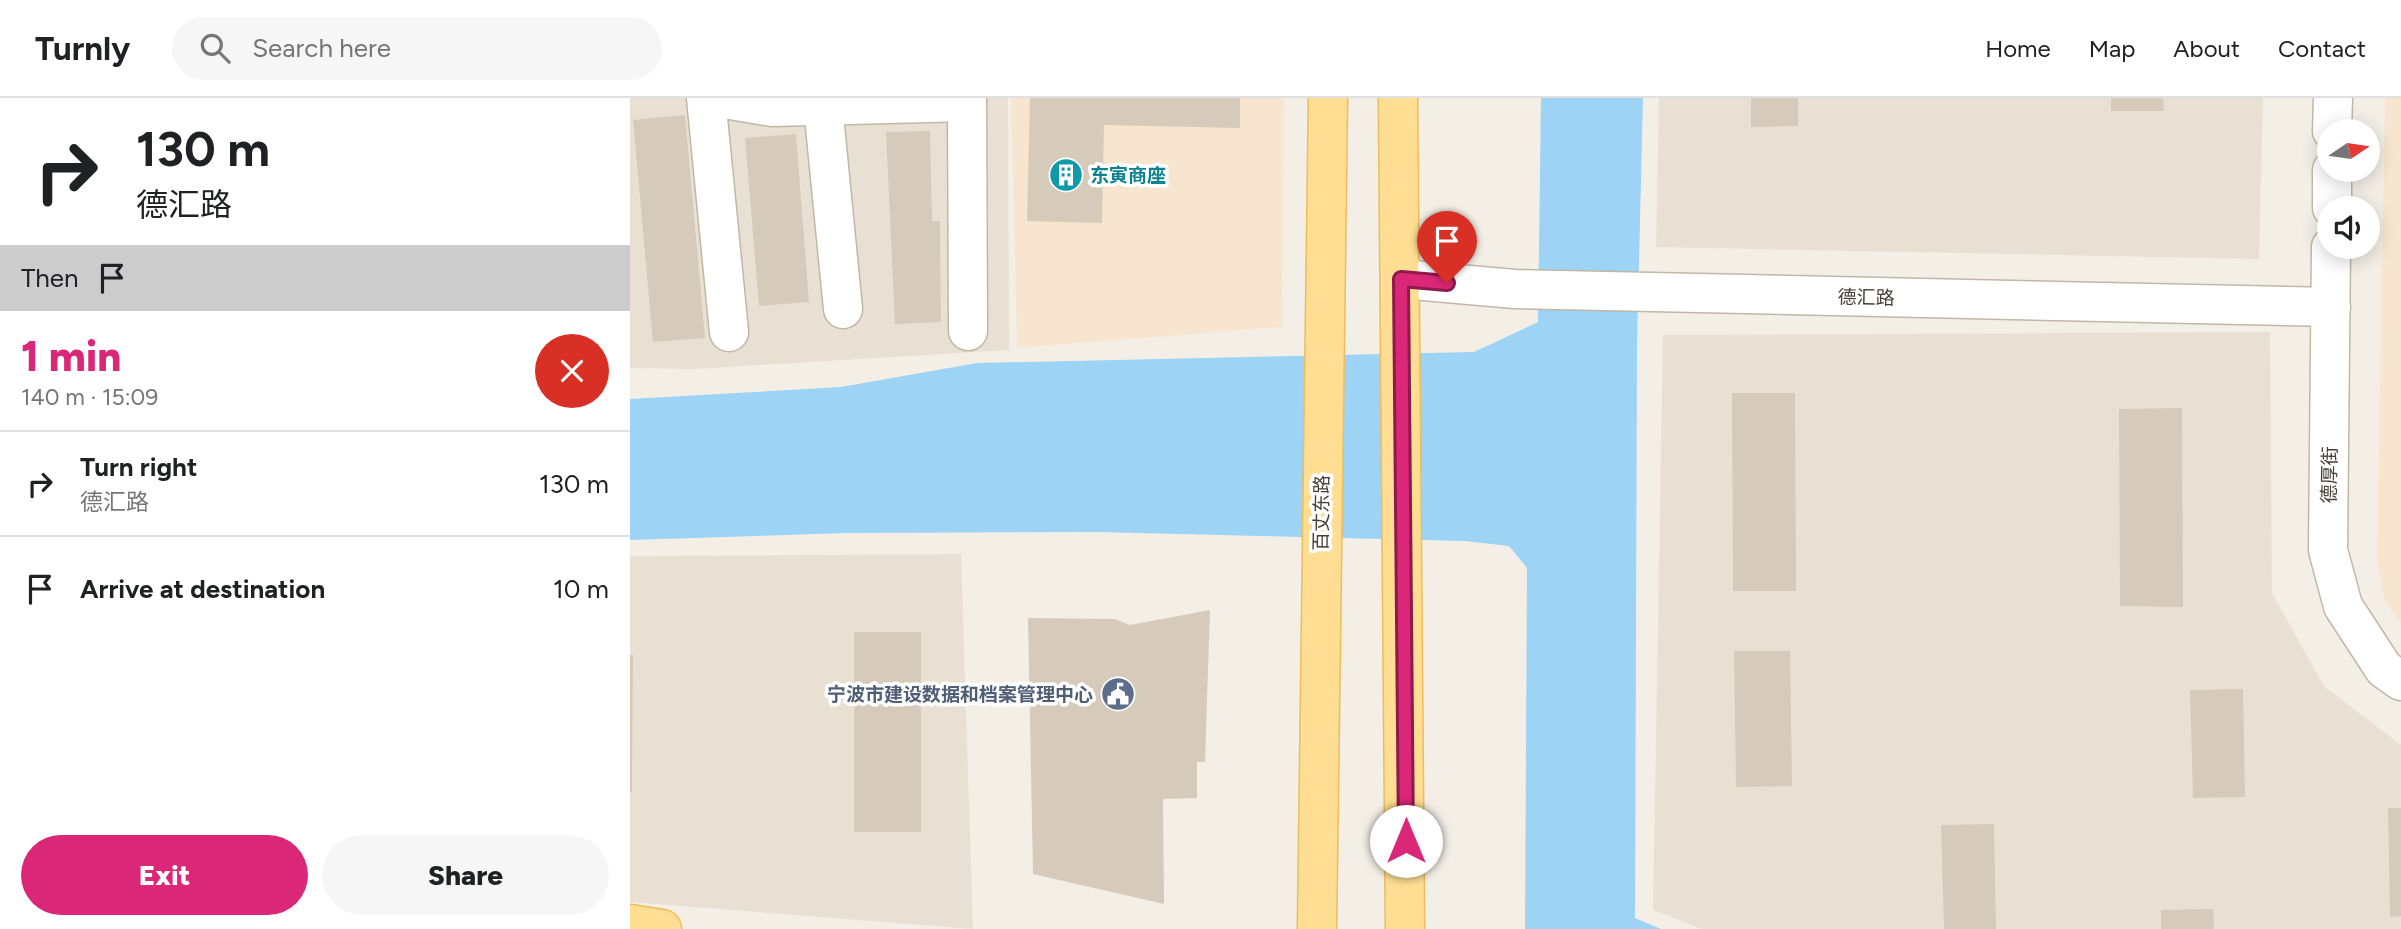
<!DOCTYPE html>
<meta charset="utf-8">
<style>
body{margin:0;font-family:Figtree,"Noto Sans SC",sans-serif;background:#f6f6f6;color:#202124;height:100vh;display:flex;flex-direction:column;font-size:26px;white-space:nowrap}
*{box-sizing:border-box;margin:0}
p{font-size:23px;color:#757577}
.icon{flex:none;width:38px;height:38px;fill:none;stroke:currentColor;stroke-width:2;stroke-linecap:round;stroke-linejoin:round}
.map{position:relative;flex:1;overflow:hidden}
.panel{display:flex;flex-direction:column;background:#fff;width:630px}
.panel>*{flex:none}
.guide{background:#fff;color:#202124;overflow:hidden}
.needle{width:46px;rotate:77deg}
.buttons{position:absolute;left:1687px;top:21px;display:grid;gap:14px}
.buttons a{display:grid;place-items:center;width:63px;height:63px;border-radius:50%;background:#fff;box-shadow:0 4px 18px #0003;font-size:35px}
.pin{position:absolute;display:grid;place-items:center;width:60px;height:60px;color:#fff;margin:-72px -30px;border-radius:50% 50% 50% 0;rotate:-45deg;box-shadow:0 0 7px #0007}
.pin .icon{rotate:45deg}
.me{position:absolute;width:77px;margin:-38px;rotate:0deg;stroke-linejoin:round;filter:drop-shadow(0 0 5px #0008)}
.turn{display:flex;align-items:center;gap:24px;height:147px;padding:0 21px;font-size:32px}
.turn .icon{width:91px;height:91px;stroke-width:2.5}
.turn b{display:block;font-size:49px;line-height:60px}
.then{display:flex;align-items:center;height:66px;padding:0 21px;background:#0003;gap:14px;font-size:26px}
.round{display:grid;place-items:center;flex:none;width:74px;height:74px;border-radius:37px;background:#f6f6f6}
.summary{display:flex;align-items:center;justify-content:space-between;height:119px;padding:0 21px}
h1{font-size:42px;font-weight:800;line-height:52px;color:#db2777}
.button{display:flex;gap:14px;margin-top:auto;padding:14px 21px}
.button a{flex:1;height:80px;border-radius:42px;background:#db2777;color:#fff;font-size:28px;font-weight:800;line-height:80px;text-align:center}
.button a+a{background:#f6f6f6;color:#202124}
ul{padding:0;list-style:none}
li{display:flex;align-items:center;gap:21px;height:105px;padding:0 21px;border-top:2px solid #e0e0e0}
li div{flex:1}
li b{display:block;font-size:26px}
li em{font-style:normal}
header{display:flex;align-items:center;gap:42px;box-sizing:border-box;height:98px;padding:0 35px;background:#fff;border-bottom:2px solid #e0e0e0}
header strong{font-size:33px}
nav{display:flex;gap:38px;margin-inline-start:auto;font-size:24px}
.search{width:490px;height:63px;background:#f6f6f6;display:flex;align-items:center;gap:18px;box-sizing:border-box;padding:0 24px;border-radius:38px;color:#757577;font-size:26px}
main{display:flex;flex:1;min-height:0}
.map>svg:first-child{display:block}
.residential{fill:#e8e1d3}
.commercial{fill:#f7e5cf}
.water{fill:#9dd3f5}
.building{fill:#d6cbba}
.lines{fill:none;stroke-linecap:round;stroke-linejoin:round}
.minor-casing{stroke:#c0b7a7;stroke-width:41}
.major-casing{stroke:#ecbd5c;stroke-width:41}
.minor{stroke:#fff;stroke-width:38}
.major{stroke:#ffde93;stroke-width:38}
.route-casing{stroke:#8e194d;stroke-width:18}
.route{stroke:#db2777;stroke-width:12}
.labels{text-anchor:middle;stroke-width:7;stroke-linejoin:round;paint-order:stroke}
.culture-label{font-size:19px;font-weight:bold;fill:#0d838f;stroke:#fff;text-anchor:start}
.street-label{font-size:19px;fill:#473f34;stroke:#fff}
.service-label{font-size:19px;font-weight:bold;fill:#4e5e75;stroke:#fff;text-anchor:end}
</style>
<header>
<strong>Turnly</strong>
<div class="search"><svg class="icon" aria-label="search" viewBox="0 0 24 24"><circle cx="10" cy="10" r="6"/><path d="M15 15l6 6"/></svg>Search here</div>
<nav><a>Home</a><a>Map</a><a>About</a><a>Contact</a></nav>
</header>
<main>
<section class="panel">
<div class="guide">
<div class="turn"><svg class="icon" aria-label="right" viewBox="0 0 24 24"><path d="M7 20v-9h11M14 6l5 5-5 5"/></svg><div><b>130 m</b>德汇路</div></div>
<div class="then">Then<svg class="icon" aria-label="arrive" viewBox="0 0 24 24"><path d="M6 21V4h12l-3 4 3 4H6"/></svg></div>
</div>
<div class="summary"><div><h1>1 min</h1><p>140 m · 15:09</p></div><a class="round" style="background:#d93025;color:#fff"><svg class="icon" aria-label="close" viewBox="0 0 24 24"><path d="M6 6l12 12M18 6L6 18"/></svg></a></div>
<ul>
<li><svg class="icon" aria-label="right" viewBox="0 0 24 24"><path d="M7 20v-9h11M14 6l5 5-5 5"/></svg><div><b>Turn right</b><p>德汇路</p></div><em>130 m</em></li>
<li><svg class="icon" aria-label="arrive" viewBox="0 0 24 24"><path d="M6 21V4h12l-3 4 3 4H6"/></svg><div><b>Arrive at destination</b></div><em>10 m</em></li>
</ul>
<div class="button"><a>Exit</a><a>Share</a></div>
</section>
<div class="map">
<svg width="1771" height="831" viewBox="0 0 1771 831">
<rect width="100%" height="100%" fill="#f4efe6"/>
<g class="residential">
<polygon points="0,0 378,0 379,252 64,271 0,270"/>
<polygon points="1029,0 1633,0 1629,161 1026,149"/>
<polygon points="1640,234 1642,495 1694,588 1771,647 1771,831 1072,831 1023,812 1033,237"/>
<polygon points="331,456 343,831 0,804 0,458"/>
</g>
<g class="commercial">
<polygon points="381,0 654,0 652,229 387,250"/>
<polygon points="1755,0 1771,0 1771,525 1755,504 1747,462"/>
</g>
<polygon class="water" points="911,0 1013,0 1007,246 1005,820 1031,831 895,831 897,470 879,448 835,443 468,434 219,435 0,442 0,301 211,289 347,265 844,254 908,224"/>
<g class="building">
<polygon points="400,0 610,0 610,30 474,27 472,125 397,123"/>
<polygon points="1121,0 1168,0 1168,28 1121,29"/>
<polygon points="1481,0 1533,0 1534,13 1481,13"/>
<polygon points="55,17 75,240 23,244 3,22"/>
<polygon points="300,33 302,123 310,123 311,224 265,226 256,34"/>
<polygon points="166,36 179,204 129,208 115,40"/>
<polygon points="1102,295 1165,295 1166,493 1103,493"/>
<polygon points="1552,310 1553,509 1490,508 1489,311"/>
<polygon points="580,512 575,664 567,664 567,700 533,701 534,806 403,776 398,520 485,521 500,527"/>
<rect x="224" y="534" width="67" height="200"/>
<polygon points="1104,553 1160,553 1162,688 1106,689"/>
<polygon points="0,557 3,557 2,694 0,694"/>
<polygon points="1613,591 1615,699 1563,700 1560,592"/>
<polygon points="1758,710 1771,710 1771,818 1760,819"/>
<polygon points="1364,726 1366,831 1314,831 1311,727"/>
<polygon points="1583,811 1584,831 1531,831 1531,812"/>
</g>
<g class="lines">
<g class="minor-casing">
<g id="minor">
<polyline points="76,0 99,234"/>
<polyline points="89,0 142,9 337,4"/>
<polyline points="337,0 338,233"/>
<polyline points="193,8 213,211"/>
<polyline points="1702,33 1703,0"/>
<polyline points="1702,110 1702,72"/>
<polyline points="1701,149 1698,452 1713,508 1754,571 1771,583"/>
<polyline points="771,181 885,191 1701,209"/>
</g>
</g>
<g class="major-casing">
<g id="major">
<polyline points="768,0 775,831"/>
<polyline points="0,826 32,831"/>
<polyline points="687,831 698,0"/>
</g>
</g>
<use href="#minor" class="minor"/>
<use href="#major" class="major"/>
</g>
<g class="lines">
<g class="route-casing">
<polyline id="route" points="776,743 771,181 817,185"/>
</g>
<use href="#route" class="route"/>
</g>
<defs>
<g id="building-disc" transform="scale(1.75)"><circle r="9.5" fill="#0f9aa8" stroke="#fff"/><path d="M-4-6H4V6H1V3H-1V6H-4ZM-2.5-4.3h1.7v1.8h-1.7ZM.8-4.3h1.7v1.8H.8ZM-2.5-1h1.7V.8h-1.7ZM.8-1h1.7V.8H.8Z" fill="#fff"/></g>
<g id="civic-disc" transform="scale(1.75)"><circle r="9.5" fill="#5c6f8a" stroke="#fff"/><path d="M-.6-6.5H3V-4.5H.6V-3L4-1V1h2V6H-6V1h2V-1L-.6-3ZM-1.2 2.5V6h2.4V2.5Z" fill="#fff"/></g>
</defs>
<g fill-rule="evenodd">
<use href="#building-disc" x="436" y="77"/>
<use href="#civic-disc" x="488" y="596"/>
</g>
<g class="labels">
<g class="culture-label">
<text x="460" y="84">东寅商座</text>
</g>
<g class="street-label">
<text transform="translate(1236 199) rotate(1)" y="7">德汇路</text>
<text transform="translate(1699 377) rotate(-89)" y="7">德厚街</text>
<text transform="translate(691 415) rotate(-89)" y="7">百丈东路</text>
</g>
<g class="service-label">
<text x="463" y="603">宁波市建设数据和档案管理中心</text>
</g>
</g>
</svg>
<div class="buttons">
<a><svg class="needle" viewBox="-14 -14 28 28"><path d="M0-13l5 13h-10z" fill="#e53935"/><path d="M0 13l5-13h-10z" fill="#757577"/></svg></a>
<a><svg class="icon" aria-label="sound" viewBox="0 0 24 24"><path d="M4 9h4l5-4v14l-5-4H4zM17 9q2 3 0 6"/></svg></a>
</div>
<div class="pin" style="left:817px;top:185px;background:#d93025"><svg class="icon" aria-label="arrive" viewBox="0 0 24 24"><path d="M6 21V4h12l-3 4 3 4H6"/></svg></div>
<svg class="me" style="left:776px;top:743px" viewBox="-20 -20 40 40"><circle r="19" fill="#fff"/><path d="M0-13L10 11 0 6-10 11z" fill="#db2777"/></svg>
</div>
</main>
